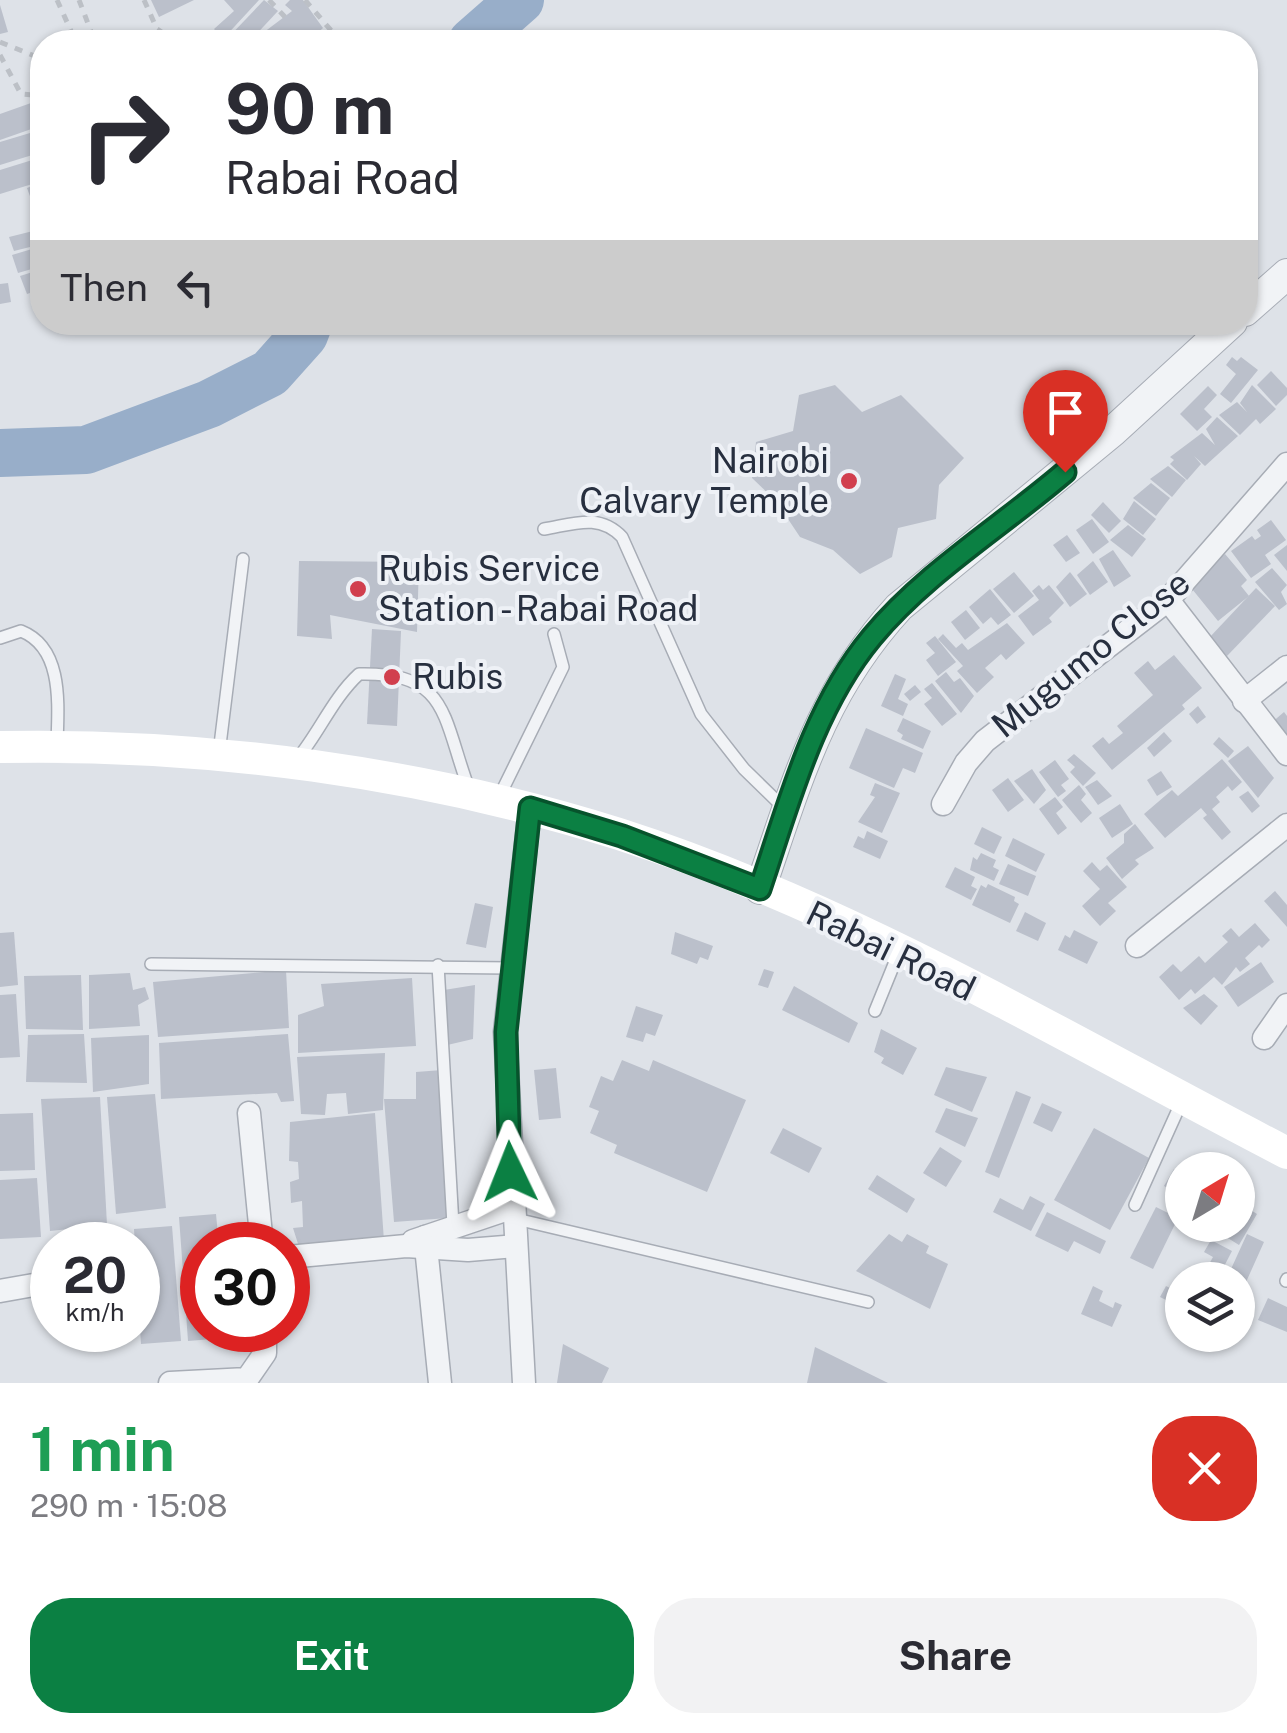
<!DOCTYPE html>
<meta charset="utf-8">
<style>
body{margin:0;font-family:"Public Sans",sans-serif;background:#f2f2f3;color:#2b2b33;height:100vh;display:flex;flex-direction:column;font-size:38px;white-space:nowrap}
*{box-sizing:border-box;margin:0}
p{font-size:32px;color:#7c7c81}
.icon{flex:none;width:55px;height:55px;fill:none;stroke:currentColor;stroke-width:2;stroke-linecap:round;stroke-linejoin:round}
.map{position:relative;height:1383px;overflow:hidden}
.side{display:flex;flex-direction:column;background:#fff;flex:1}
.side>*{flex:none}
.top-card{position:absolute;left:30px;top:30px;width:1228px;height:305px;border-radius:40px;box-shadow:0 2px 8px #0004;background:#fff;color:#2b2b33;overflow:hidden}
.needle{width:65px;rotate:38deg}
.fabs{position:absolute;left:1165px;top:1152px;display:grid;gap:20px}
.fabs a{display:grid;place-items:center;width:90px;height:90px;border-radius:50%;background:#fff;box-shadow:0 2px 8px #0004;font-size:50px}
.speed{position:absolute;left:30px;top:1222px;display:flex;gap:20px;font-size:50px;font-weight:700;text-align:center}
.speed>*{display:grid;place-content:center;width:130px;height:130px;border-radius:50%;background:#fff;box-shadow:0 2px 8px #0004;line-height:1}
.speed small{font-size:25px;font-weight:400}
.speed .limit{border:15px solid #d22;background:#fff;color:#111}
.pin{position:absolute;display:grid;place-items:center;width:85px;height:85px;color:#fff;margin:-102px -42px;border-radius:50% 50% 50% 0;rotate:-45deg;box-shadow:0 0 10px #0007}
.pin .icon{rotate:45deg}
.me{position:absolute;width:110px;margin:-55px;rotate:358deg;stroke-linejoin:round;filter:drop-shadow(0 0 8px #0008)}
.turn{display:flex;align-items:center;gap:35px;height:210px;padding:0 30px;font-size:45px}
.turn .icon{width:130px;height:130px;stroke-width:2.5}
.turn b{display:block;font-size:70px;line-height:85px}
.then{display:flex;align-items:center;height:95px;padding:0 30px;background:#0003;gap:20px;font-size:38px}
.round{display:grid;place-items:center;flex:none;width:105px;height:105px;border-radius:40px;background:#f2f2f3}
.summary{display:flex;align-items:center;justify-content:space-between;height:170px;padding:0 30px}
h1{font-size:60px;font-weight:700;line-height:75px;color:#1e9e55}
.button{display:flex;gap:20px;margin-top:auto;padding:20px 30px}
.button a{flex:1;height:115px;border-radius:40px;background:#0b8043;color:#fff;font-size:40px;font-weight:700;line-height:115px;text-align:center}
.button a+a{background:#f2f2f3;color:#2b2b33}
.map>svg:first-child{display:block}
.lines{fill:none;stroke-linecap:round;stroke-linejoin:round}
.river{stroke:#98aec9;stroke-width:48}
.building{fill:#bbc0cb}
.service-casing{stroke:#a7acb5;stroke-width:14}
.minor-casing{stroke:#a7acb5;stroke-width:25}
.tertiary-casing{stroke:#a7acb5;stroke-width:32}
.path{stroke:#bcc0c6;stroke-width:5;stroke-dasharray:8 8;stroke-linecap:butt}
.service{stroke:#f1f3f6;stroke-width:11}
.minor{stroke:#f1f3f6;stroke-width:22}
.tertiary{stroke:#f1f3f6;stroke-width:30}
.secondary{stroke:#fff;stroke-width:32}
.route-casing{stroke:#07532c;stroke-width:25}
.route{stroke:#0b8043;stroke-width:18}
.poi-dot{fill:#d13f4e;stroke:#eef1f6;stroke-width:4}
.labels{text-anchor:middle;stroke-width:8;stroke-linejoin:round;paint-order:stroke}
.poi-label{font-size:35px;fill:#272f3f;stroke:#eef1f6;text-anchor:start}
.street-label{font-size:35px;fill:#272f3f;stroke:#eef1f6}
</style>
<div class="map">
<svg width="1287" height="1383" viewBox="0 0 1287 1383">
<rect width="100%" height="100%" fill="#dee2e8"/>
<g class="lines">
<g class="river">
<polyline points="472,42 520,0"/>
<polyline points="0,453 86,450 209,404 270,373 304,335 309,322"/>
</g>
</g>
<g class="building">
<polygon points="151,0 194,0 159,17"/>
<polygon points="224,0 259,0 223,39 214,29 234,11"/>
<polygon points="264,0 278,11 249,42 224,42"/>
<polygon points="290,0 303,0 323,28 308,42 251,42 292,11 285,5"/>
<polygon points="0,5 8,32 0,34"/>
<polygon points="31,103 40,126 0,140 0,114"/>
<polygon points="30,133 42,133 42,152 0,165 0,142"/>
<polygon points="42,157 42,181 0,194 0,170"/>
<polygon points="42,182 42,195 31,199 27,188"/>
<polygon points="42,197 42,214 37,215 31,201"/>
<polygon points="41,229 42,244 14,251 9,237"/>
<polygon points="42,246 42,266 18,273 12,255"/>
<polygon points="42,269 42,289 27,294 20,276"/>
<polygon points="8,283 11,302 0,304 0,284"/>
<polygon points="1232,357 1237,361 1241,357 1258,370 1231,403 1220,394 1236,374 1226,365"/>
<polygon points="1271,371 1287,388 1287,395 1276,406 1257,385"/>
<polygon points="835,385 862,412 901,395 964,458 939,485 936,519 898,528 892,557 860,574 833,550 800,537 776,501 752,478 756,442 793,431 799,395"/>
<polygon points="1252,385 1276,409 1260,424 1256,419 1240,435 1219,415 1237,402 1247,412 1240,403"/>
<polygon points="1208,386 1217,395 1204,409 1212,417 1197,431 1180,414"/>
<polygon points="1217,417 1238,436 1205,466 1194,456 1201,464 1187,480 1170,464 1174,460 1170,457 1202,433 1215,445 1206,429"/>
<polygon points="1168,466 1186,480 1172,497 1150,479"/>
<polygon points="1151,483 1170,498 1156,516 1133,498"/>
<polygon points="1134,501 1156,519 1143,535 1123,519"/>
<polygon points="1103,502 1121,521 1109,533 1091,515"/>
<polygon points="1092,519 1109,542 1093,554 1076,530"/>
<polygon points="1271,520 1286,540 1265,555 1271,564 1251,578 1231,551 1252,536 1255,540 1261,536 1257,530"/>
<polygon points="1128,525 1146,539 1132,557 1110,540"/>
<polygon points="1067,535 1080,553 1066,562 1053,545"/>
<polygon points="1287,545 1287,571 1274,555"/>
<polygon points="1113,550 1131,576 1114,587 1099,559"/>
<polygon points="1225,554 1247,580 1241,586 1249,596 1218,621 1188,584"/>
<polygon points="299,561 419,562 417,632 330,615 332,639 297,636"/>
<polygon points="1093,561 1108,582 1090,595 1077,575"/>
<polygon points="1272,568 1287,585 1281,592 1287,604 1279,610 1255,582"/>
<polygon points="1014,572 1034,596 1014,613 993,589"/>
<polygon points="1070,572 1087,594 1070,607 1056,587"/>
<polygon points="1039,585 1043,590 1049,585 1064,603 1049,618 1052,622 1033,636 1018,616 1039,600 1032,591"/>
<polygon points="1256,588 1275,606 1227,656 1209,638"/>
<polygon points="990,589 1011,615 998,625 991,617 983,624 969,607"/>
<polygon points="966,610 980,628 965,640 951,622"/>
<polygon points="1007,623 1025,643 1006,660 1001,654 985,668 994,677 977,693 957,671 963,666 938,639 943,634 956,648 962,643 968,650"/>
<polygon points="372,629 401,631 397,726 367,724"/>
<polygon points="935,636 956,662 938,676 926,660 935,653 926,643"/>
<polygon points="1174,655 1202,688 1182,705 1185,709 1112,770 1092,746 1103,737 1109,744 1123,733 1117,726 1153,695 1134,673 1148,661 1155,670"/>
<polygon points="946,672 954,682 960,678 974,696 961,713 935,681"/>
<polygon points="895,674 906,679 898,699 908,704 903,716 881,706"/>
<polygon points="932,683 957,714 942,726 924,704 932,698 924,689"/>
<polygon points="915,685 921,692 910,701 904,694"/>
<polygon points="1198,706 1206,717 1197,724 1189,714"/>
<polygon points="1284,712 1287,716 1287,745 1270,724"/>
<polygon points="903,718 931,731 923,749 901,739 903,735 897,731"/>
<polygon points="866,728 923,753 915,773 903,768 894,788 849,768"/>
<polygon points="1164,732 1172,741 1154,757 1147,748"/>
<polygon points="1219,737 1234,751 1228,758 1213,744"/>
<polygon points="1248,746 1274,778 1258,798 1228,761"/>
<polygon points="1074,754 1096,773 1083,786 1070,772 1075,767 1067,760"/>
<polygon points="1222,759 1242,782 1232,791 1228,786 1216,797 1220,802 1212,809 1231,832 1222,840 1203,818 1207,815 1201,808 1165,838 1144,814 1172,790 1178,796"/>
<polygon points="1055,760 1069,779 1061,785 1066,791 1058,797 1039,772"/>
<polygon points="1032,769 1046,790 1034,804 1014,781"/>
<polygon points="1161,771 1172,787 1157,796 1147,780"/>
<polygon points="1008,778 1024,800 1008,812 992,790"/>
<polygon points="1097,780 1112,796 1098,805 1085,787"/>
<polygon points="875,783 900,793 882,833 858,822 875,797 870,795"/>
<polygon points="1079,785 1086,794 1081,800 1092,813 1081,823 1062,800"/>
<polygon points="1248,791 1260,806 1252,813 1239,797"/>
<polygon points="1055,797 1063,807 1056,813 1067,828 1058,835 1039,809"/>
<polygon points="1120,804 1133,824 1112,838 1099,818"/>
<polygon points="1135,824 1154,848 1135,860 1139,864 1122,879 1106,858 1124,843 1124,834"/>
<polygon points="982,827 1002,837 994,854 974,844"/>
<polygon points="867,831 888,841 880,859 853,847 858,836 864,839"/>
<polygon points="1013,838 1045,854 1036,872 1005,856"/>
<polygon points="981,853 996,860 993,867 999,870 994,881 970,870 973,857 977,860"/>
<polygon points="1092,862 1100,871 1107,865 1127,887 1108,903 1116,911 1100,926 1082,906 1100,889 1083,871"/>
<polygon points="1008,864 1036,876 1028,896 999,884"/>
<polygon points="955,867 975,877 971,886 977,889 971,900 945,887"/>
<polygon points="988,884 1015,897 1014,901 1019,904 1010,923 972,905 981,885 986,888"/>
<polygon points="1275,891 1287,905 1287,927 1264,901"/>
<polygon points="475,903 493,907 486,948 466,944"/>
<polygon points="1025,912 1046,923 1038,941 1016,931"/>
<polygon points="1255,923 1270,940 1262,948 1259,945 1245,958 1250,964 1240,972 1236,967 1222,985 1214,977 1195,994 1191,989 1179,1000 1159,977 1173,964 1181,972 1199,956 1205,963 1228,942 1222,936 1231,928 1239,937"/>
<polygon points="1074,930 1098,942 1087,964 1058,950 1065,935 1070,938"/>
<polygon points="14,932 18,985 0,987 0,933"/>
<polygon points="675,932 713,946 708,960 700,957 697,964 671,954"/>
<polygon points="1261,962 1274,982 1238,1007 1224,987"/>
<polygon points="764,969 774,972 768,988 758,985"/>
<polygon points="286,970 289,1028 158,1037 153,982"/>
<polygon points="130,973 133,990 145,987 149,999 138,1005 140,1026 89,1029 89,975"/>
<polygon points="81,975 83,1030 26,1029 24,976"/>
<polygon points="412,978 416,1046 298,1053 298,1015 324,1006 321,984"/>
<polygon points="475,985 473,1039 443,1046 444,990"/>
<polygon points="794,986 858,1023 849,1043 782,1010"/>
<polygon points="16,994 20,1057 0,1058 0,995"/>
<polygon points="1204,994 1218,1006 1201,1025 1183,1008"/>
<polygon points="636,1006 663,1015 655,1036 646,1033 643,1042 626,1037"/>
<polygon points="881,1029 917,1048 903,1075 881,1063 884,1058 874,1052"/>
<polygon points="84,1034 87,1083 26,1082 28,1035"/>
<polygon points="288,1034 294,1101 281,1102 277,1093 161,1099 159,1043"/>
<polygon points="149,1035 149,1084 93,1092 91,1038"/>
<polygon points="385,1053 383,1110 348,1114 346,1093 327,1094 325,1115 301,1114 297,1057"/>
<polygon points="622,1060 649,1071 653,1060 746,1100 707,1192 614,1153 617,1145 590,1133 599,1111 589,1107 601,1076 613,1081"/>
<polygon points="946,1067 987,1077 972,1112 934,1095"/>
<polygon points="556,1068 561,1118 539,1120 534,1070"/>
<polygon points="442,1070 448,1218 394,1222 384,1099 416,1099 416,1072"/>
<polygon points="1016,1091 1031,1097 999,1178 985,1172"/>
<polygon points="155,1094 166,1208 116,1214 107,1097"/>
<polygon points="100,1097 107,1225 50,1231 41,1099"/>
<polygon points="1042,1103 1062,1112 1052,1132 1033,1123"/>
<polygon points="946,1108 978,1118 965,1147 935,1132"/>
<polygon points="33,1113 35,1170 0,1171 0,1114"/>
<polygon points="375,1113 384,1241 299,1247 293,1228 303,1227 302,1201 291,1203 290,1182 299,1179 298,1162 289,1161 290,1122"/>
<polygon points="783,1128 822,1148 809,1173 770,1153"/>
<polygon points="1094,1128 1149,1158 1110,1230 1054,1200"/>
<polygon points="940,1147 962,1161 946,1187 923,1173"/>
<polygon points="1174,1169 1182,1174 1182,1196 1164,1186"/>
<polygon points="877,1175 915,1199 907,1213 868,1189"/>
<polygon points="37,1178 41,1237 0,1239 0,1180"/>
<polygon points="1030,1196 1045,1204 1031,1231 993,1212 1000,1198 1023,1210"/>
<polygon points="1238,1202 1257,1214 1239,1245 1223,1235 1229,1225 1238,1225"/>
<polygon points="1156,1207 1178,1218 1153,1269 1130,1258"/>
<polygon points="1047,1212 1106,1241 1100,1254 1074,1241 1068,1252 1035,1236"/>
<polygon points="216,1214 219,1245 202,1245 202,1330 225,1330 225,1338 188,1341 179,1217"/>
<polygon points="172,1226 181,1341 141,1344 134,1229"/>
<polygon points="889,1234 902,1242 907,1234 929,1246 926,1253 948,1264 930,1309 856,1271"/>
<polygon points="1247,1234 1264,1242 1238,1300 1238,1280 1226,1280"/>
<polygon points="1211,1240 1232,1251 1217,1280 1202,1277 1213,1257 1204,1252"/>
<polygon points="1093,1286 1103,1291 1099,1301 1113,1308 1115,1302 1122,1305 1112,1327 1081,1314"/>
<polygon points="1166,1286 1182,1294 1182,1308 1160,1297"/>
<polygon points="1268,1298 1287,1307 1287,1332 1258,1320"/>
<polygon points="563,1344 609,1368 602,1383 557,1383"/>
<polygon points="815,1347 888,1383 807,1383"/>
</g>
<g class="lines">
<g class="service-casing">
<g id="service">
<path d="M544 529C574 524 599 513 622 537L701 714 744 769 785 809"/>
<path d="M0 638 21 631C64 648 58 706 57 744"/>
<polyline points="219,753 243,559"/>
<path d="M298 758C320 731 333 698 359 674 449 672 442 716 469 789"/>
<polyline points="499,797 563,667 554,634"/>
<polyline points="151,964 511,968"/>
<polyline points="438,965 453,1225"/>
<polyline points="875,1011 899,952"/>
<polyline points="1135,1205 1181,1103"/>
<polyline points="512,1218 868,1302"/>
<polyline points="1286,1281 1287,1279"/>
</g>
</g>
<g class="minor-casing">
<g id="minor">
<polyline points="1168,600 1287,754"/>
<polyline points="1244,701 1287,667"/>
<polyline points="943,804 966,763 985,741 1168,600 1287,464"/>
<polyline points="1137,946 1287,825"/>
<polyline points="1264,1038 1287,1005"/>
<polyline points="249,1113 262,1245"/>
<polyline points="425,1237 440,1383"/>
<polyline points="413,1241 511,1208"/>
<polyline points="288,1257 406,1246 468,1250 516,1246"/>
<polyline points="0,1291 45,1283"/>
<polyline points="170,1383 247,1379 265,1353 265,1330"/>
<polyline points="524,1383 505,1032 530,808"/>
</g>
</g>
<g class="tertiary-casing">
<g id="tertiary">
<polyline points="1245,311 1287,274"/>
<path d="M760 889C797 782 820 693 899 607L1112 432 1232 322"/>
</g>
</g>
<g class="path">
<polyline points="57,0 76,42"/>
<polyline points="79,0 95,42"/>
<polyline points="144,0 157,29 176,42"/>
<polyline points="269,0 285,17"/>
<polyline points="305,0 341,42"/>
<polyline points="0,42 42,59"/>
<polyline points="0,55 21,94 42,96"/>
</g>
<use href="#service" class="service"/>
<use href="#minor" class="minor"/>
<use href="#tertiary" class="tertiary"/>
<path class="secondary" d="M0 747C207 743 422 772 619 834 853 909 1070 1041 1287 1153"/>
</g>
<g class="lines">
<g class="route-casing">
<path id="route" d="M510 1172 506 1032 530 808 622 836 760 889C789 803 813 708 872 637 925 573 1002 526 1065 472"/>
</g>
<use href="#route" class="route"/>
</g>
<g class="poi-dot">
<circle cx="849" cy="481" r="10"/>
<circle cx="358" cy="589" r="10"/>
<circle cx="392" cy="677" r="10"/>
</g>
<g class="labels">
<g class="poi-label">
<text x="829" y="473" text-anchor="end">Nairobi<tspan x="829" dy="40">Calvary Temple</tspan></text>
<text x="378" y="581">Rubis Service<tspan x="378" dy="40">Station - Rabai Road</tspan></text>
<text x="412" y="689">Rubis</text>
</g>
<g class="street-label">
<text transform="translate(1091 654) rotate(-39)" y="12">Mugumo Close</text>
<text transform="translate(891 951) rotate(26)" y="12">Rabai Road</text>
</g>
</g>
</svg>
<div class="fabs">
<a><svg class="needle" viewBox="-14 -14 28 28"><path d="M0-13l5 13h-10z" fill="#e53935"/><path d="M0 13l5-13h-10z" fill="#7c7c81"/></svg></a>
<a><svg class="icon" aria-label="layers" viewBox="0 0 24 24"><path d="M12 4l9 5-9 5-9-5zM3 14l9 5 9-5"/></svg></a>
</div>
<div class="speed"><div>20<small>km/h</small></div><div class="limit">30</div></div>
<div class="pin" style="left:1065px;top:472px;background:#d93025"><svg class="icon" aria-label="arrive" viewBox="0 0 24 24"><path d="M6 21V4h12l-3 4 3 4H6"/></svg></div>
<svg class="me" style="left:510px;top:1172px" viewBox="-20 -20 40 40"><path d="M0-17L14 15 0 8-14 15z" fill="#0b8043" stroke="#fff" stroke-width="4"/></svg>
<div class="top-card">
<div class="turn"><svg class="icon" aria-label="right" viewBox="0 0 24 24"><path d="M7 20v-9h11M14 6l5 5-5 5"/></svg><div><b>90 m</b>Rabai Road</div></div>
<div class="then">Then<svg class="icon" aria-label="left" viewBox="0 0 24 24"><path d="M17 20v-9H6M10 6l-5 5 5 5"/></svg></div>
</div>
</div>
<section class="side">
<div class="summary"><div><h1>1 min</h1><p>290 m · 15:08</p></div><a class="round" style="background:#d93025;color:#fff"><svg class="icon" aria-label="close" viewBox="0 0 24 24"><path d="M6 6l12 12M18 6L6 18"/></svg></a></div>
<div class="button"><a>Exit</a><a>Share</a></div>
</section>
